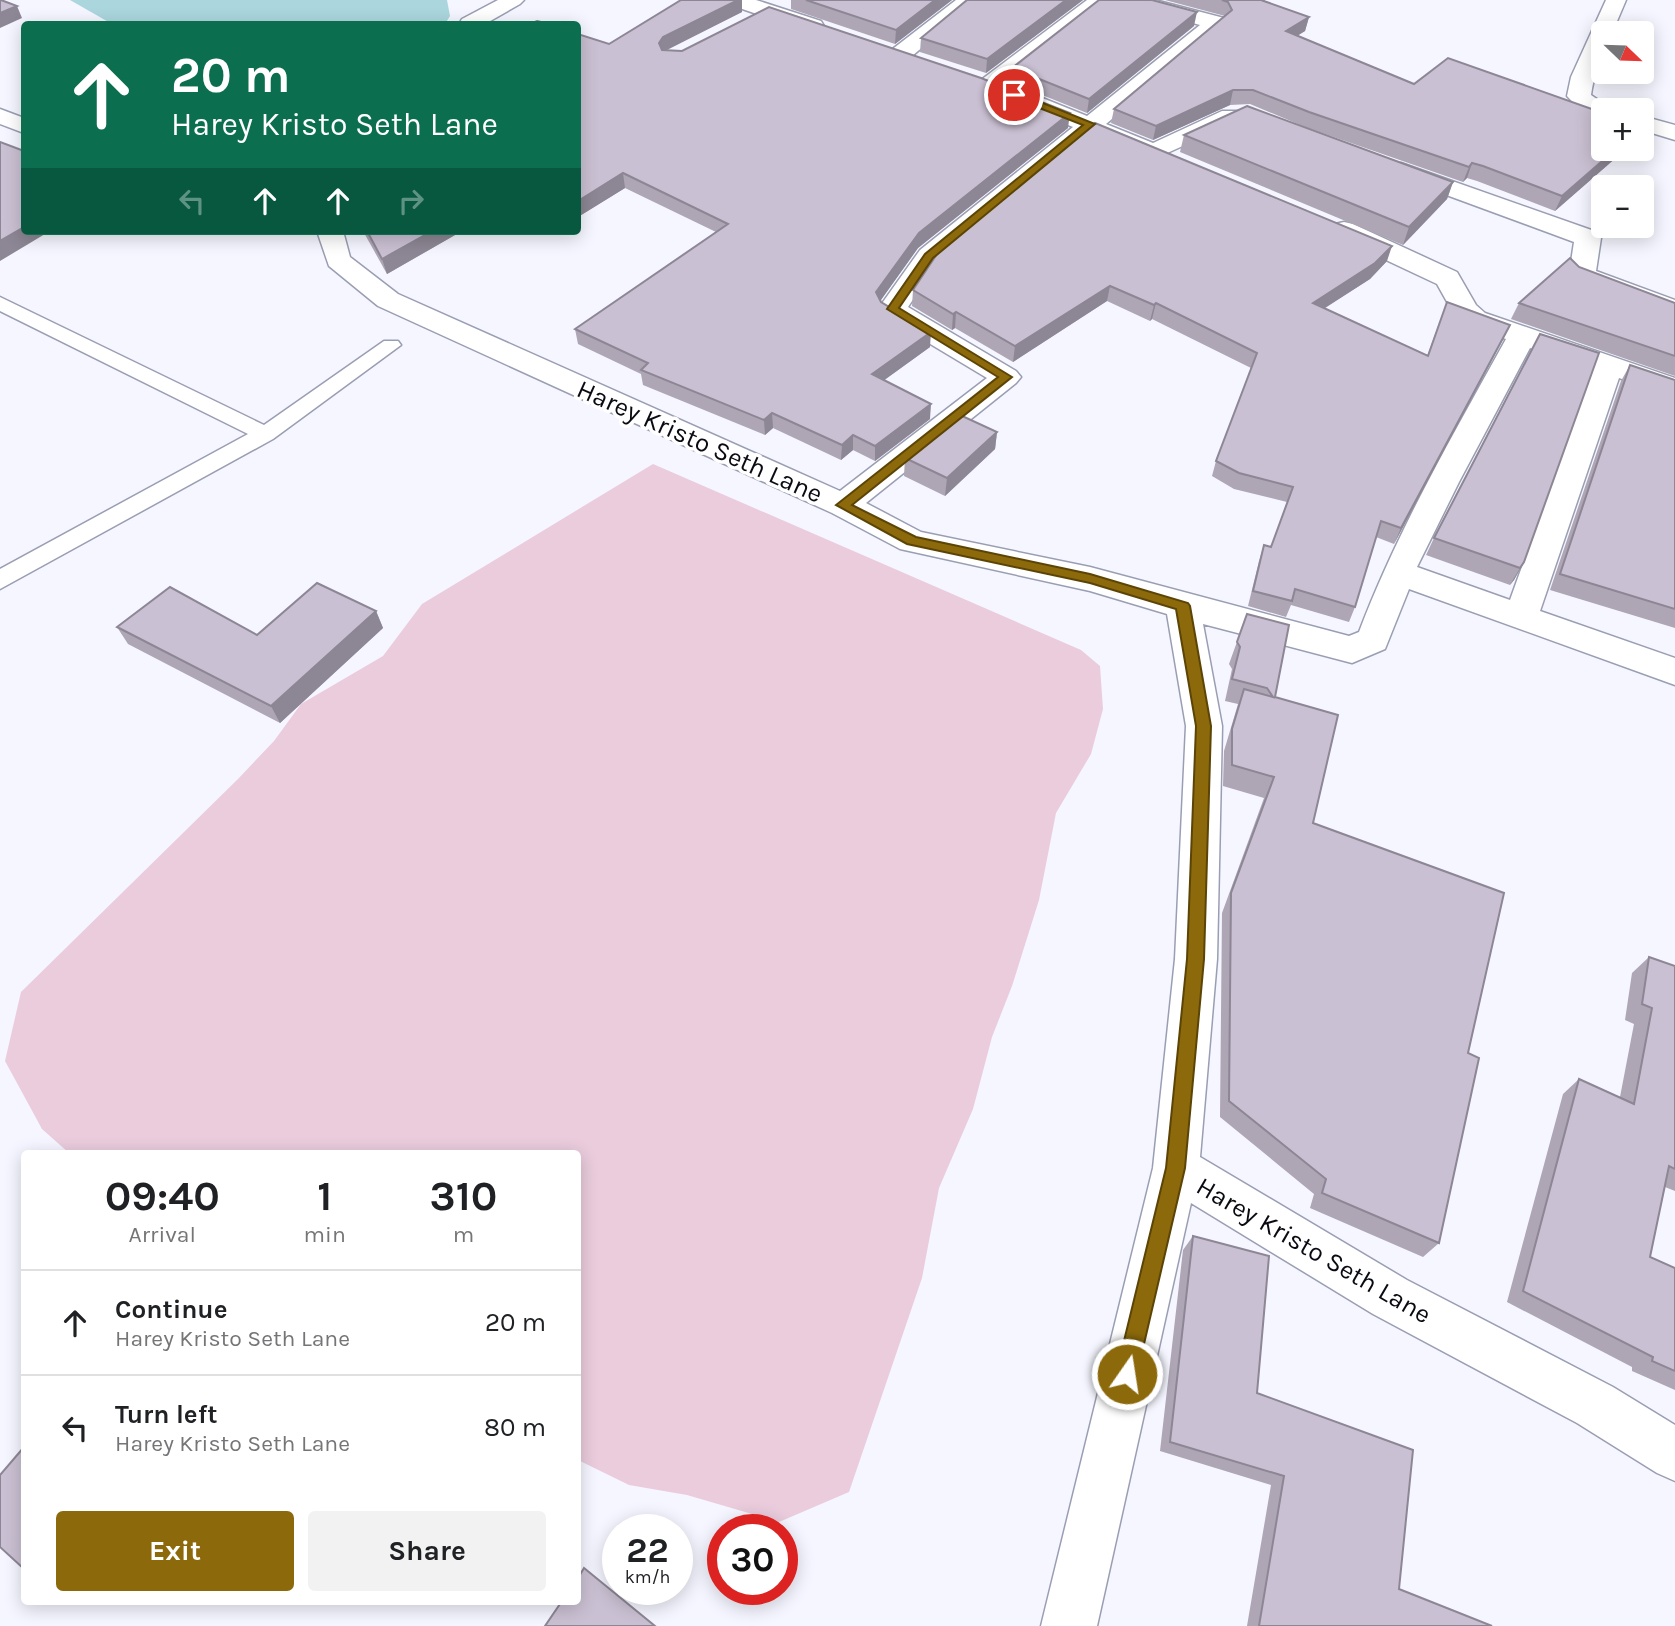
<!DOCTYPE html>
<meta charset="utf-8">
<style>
body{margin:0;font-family:Karla,sans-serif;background:#f2f2f2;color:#202124;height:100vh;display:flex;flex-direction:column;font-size:26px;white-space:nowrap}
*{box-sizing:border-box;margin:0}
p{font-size:23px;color:#757577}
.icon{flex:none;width:38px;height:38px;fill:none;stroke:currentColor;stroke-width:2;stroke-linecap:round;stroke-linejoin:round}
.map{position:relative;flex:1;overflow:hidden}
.side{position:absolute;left:21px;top:1150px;width:560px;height:455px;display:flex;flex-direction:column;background:#fff;border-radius:7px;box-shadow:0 4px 18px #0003}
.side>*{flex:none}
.guide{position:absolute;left:21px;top:21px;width:560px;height:214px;border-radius:7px;box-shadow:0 4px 18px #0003;background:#0b6e4f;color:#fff;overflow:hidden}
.needle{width:46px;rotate:113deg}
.buttons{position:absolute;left:1591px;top:21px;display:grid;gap:14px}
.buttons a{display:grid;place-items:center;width:63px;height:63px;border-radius:7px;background:#fff;box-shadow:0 4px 18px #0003;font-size:35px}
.speed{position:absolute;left:602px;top:1514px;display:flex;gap:14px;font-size:35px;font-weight:700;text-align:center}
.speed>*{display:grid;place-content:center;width:91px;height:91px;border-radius:50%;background:#fff;box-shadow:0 4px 18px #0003;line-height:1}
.speed small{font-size:18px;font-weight:400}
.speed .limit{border:10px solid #d22;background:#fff;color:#111}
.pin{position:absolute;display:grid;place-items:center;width:60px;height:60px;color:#fff;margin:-30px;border:4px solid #fff;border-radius:50%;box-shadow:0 2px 7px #0007}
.me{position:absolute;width:77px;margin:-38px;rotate:13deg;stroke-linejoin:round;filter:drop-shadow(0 0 5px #0008)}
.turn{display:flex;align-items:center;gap:24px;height:147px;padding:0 35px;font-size:32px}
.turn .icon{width:91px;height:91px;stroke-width:2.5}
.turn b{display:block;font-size:49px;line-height:60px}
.lanes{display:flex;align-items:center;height:66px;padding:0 35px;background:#0003;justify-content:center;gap:35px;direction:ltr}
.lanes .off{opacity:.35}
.eta{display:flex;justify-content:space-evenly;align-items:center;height:119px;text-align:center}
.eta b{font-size:42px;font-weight:700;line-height:49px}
.action{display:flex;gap:14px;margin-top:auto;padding:14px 35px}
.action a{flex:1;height:80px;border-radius:7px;background:#8c690a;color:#fff;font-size:28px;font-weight:700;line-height:80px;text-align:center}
.action a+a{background:#f2f2f2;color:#202124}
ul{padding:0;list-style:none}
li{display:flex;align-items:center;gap:21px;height:105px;padding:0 35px;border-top:2px solid #e0e0e0}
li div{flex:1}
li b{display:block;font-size:26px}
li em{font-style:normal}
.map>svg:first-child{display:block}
.green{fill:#eaccdd}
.water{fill:#abd6de}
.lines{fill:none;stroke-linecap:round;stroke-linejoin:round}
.lane-casing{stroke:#9a9eb2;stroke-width:3}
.street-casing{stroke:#9a9eb2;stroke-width:3}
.lane{fill:#fff;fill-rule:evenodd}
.street{fill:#fff;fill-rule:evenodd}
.wall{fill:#aea5b5}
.shaded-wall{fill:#8d8694}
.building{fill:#cac0d3;stroke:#8d8694;stroke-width:2}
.route{fill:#8c690a;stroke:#5b4406;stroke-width:2}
.labels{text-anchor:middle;stroke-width:7;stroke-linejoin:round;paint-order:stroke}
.street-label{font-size:26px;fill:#0a0b12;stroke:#fff}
</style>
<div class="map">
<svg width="1675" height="1626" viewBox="0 0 1675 1626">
<rect width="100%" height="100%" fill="#f5f6ff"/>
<polygon class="green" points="653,464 1081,650 1100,666 1103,709 1091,754 1056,813 1039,900 1012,986 992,1037 973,1109 939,1188 922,1278 849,1492 779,1522 687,1495 629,1485 578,1460 578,1153 69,1153 42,1129 5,1061 21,992 238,779 274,741 301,704 383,656 422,604"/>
<polygon class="water" points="70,0 447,0 450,16 445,24 112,24"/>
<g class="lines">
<g class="lane-casing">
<polygon id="lane" points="0,297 264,425 384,341 398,341 401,345 273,439 0,589 0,569 248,434 0,311"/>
</g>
<g class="street-casing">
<g id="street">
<polygon points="498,0 524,0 520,4 485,24 459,24 462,19"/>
<polygon points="724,0 756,0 821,21 824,26 821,31 805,31 728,4"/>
<polygon points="956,0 979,0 906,61 890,61 887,56 890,51"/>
<polygon points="1087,0 1110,0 997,90 981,90 978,85 981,80"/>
<path d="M1120 0H1155L1224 18 1227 23 1106 124 1153 143 1222 111H1238L1242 116 1238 121 1154 159 1092 135 938 262 908 307 1016 371 1021 377 1016 383 866 503 921 532 1090 567 1349 636 1359 632C1398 529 1453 435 1506 339L1465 325 1451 309 1437 284 1335 236 1331 230 1335 224 1344 222 1353 224 1457 272 1476 305 1485 313 1675 378V397L1619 378 1540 611 1675 658V685L1409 589 1385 649 1352 663 1203 624 1222 726 1217 959 1200 1157 1407 1280 1613 1387 1675 1425V1481L1657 1473 1577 1423 1373 1314 1191 1203 1097 1626H1041L1153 1168 1175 959 1186 726 1167 614 1090 591 900 549 832 513 378 306 329 266 317 231H343L350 257 398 294 840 491 987 378 882 315 878 309 920 250 1073 127 1014 103 1010 98 1014 93H1030L1087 116 1200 25 1124 4ZM1530 348 1593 369 1510 600 1417 567 1459 482Z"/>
<path d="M1606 0H1626L1612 33H1603C1603 57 1594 72 1591 95L1613 110H1603V119L1581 111 1567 96 1571 77Z"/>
<polygon points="0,109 24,118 24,133 0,124"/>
<polygon points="1642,116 1675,125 1675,140 1642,130"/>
<polygon points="1401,163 1597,232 1601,238 1596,271 1675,300 1675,317 1572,281 1569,275 1574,242 1392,175 1389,170 1392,165"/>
</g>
</g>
<use href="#lane" class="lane"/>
<use href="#street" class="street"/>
</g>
<g class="wall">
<polygon points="681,0 742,0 742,12 665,50 1068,128 918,248 880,301 930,347 884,380 930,419 875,461 853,450 841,460 773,428 765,435 643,385 641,374 578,344 575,329 716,232 625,188 578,217 609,44"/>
<polygon points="791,0 952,0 895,44 791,9"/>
<polygon points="967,0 1083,0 986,73 920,52 921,38"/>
<polygon points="1165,0 1265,0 1265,1 1309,17 1305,31 1297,36 1414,84 1603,149 1626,149 1555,211 1477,181 1467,178 1463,182 1305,127 1250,104 1230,105 1153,140 1111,123 1114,109 1225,16"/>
<polygon points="1194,26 1087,113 1010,82 1012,68"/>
<polygon points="1184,135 1453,182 1447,199 1403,245 1180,152"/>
<polygon points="363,231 462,231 387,274"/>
<polygon points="1387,261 1370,279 1324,308 1427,356 1447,302 1510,325 1394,544 1376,537 1355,607 1349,622 1291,605 1286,617 1248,606 1259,561 1264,545 1271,547 1287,502 1234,489 1212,476 1216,461 1251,368 1152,319 1150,321 1107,301 1013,362 955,328 952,330 912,306 913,290"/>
<polygon points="1579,267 1675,303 1675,376 1511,319 1519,303"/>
<polygon points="1630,365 1675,380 1675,628 1550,590 1621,381"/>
<polygon points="997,432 995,449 945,496 904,476 905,458"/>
<polygon points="1434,538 1524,562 1514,580 1510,585 1426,555"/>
<polygon points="376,611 383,628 280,723 128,644 117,627 257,635"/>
<polygon points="1247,614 1275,697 1313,823 1468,1053 1439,1243 1423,1257 1310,1208 1314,1194 1220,1117 1222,913 1264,798 1223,786 1224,751 1238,704 1225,701 1232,669 1229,664"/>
<polygon points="1649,957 1675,966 1675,1191 1665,1187 1650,1257 1675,1268 1675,1390 1632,1371 1632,1367 1507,1302 1563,1094 1579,1079 1620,1097 1634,1024 1625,1020 1632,973"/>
<polygon points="1193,1236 1257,1393 1399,1589 1492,1626 1247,1626 1271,1485 1160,1451 1183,1250"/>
</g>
<g class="shaded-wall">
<polygon points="738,0 742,0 742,12 665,51 661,57 659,43 663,37"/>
<polygon points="935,0 952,0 895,44 896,30"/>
<polygon points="1066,0 1083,0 986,73 987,59"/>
<polygon points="17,6 22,18 0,28 0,13"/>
<polygon points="1197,12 1194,26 1087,113 1089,99"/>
<polygon points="1309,17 1305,31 1282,45 1286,31"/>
<polygon points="1233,90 1230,105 1153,140 1156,126"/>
<polygon points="1070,113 1068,128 918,248 876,307 876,292 919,233"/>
<polygon points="1616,149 1626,149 1555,211 1562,196"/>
<polygon points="1472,163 1467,178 1463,182 1469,167"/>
<polygon points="623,173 625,188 578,217 578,201"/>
<polygon points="1453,182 1447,199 1403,245 1409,227"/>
<polygon points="24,227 24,231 50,231 0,261 0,241"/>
<polygon points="432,231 462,231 387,274 382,259"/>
<polygon points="1392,246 1387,261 1370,279 1308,319 1313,303"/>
<polygon points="1110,286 1107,301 1013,362 1015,346"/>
<polygon points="1156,303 1152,319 1150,321 1154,305"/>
<polygon points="956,312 955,328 952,330 953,314"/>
<polygon points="1510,325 1502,341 1394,544 1401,528"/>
<polygon points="931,332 930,347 872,389 872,374"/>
<polygon points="931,404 930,419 875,461 875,446"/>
<polygon points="772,413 773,428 765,435 764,420"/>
<polygon points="997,432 995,449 945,496 947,478"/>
<polygon points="853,435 853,450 841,460 842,445"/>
<polygon points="1524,562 1514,580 1510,585 1520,568"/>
<polygon points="376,611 383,628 280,723 271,706"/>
</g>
<g class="building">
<polygon points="0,0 1,0 17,6 0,13"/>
<polygon points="681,0 738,0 663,37 659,43 662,50 682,51 769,7 981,78 1070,113 919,233 876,292 881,302 931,332 872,374 931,404 875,446 853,435 842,445 772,413 764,420 641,370 648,363 575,329 728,224 623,173 578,201 578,34 609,44"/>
<polygon points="806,0 935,0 896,30"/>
<polygon points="967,0 1066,0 987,59 921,38"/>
<polygon points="1099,0 1152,0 1197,12 1089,99 1012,68"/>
<polygon points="1222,0 1261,0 1309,17 1286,31 1414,84 1448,58 1603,113 1603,149 1616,149 1562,196 1483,166 1472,163 1469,167 1309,112 1253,90 1233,90 1156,126 1114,109 1232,10 1228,2"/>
<polygon points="537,21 549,24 530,24"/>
<polygon points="1247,106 1453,182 1409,227 1184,135"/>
<polygon points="1095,123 1392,246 1375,263 1313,303 1428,356 1447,302 1510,325 1401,528 1381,521 1355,607 1295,589 1292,601 1253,591 1264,545 1271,547 1293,487 1239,473 1216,461 1257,353 1156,303 1154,305 1110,286 1015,346 956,312 953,314 913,290 941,248"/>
<polygon points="0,142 24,151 24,227 0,241"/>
<polygon points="367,231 432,231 382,259"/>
<polygon points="1570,258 1579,267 1675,303 1675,356 1519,303"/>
<polygon points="1540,334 1599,353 1524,562 1520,568 1434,538"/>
<polygon points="1630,365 1675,380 1675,609 1560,574"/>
<polygon points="960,415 997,432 947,478 905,458"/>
<polygon points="317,583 376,611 271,706 117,627 170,587 257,635"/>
<polygon points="1247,614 1289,625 1275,697 1338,715 1313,823 1504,893 1468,1053 1479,1058 1439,1243 1322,1193 1326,1179 1229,1101 1231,893 1274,777 1232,765 1232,729 1244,689 1273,697 1267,688 1232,679 1240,647 1237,642"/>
<polygon points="1649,957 1675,966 1675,1169 1669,1166 1650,1257 1675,1268 1675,1371 1652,1361 1653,1357 1523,1291 1579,1079 1634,1104 1652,1008 1642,1004"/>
<polygon points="1193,1236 1269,1256 1257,1393 1413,1450 1399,1589 1492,1626 1259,1626 1284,1476 1170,1442"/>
<polygon points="24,1447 24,1569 0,1547 0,1475"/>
<polygon points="584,1568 655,1626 545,1626 562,1601 578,1601 578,1578"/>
</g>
<polygon class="route" points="1011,93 1018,93 1095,124 933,258 899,308 1012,377 852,505 916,537 1090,574 1188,603 1190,606 1211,726 1204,959 1185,1168 1137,1374 1134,1382 1127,1385 1119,1382 1116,1374 1166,1168 1187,959 1196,726 1176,609 1090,583 907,544 836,505 998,377 887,309 925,254 1083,125 1011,97"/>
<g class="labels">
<g class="street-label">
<text transform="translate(700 441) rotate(24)" y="9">Harey Kristo Seth Lane</text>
<text transform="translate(1314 1250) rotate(30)" y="9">Harey Kristo Seth Lane</text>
</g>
</g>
</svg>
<div class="buttons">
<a><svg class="needle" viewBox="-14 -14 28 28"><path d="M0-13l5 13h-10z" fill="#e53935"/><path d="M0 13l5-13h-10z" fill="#757577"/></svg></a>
<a>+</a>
<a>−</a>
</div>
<div class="speed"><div>22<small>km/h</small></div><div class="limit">30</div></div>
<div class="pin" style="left:1014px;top:95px;background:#d93025"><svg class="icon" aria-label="arrive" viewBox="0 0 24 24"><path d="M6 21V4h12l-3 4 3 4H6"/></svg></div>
<svg class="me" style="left:1127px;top:1374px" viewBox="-20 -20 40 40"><circle r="17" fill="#8c690a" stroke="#fff" stroke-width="3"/><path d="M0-11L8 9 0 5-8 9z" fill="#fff"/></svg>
<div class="guide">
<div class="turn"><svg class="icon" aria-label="ahead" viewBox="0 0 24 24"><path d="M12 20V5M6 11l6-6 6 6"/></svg><div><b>20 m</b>Harey Kristo Seth Lane</div></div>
<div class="lanes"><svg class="icon off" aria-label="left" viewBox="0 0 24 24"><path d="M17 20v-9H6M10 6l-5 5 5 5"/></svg><svg class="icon" aria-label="ahead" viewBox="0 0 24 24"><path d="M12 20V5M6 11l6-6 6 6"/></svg><svg class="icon" aria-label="ahead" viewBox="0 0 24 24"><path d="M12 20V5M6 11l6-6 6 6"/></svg><svg class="icon off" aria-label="right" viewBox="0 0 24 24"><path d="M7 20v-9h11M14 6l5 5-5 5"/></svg></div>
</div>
<section class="side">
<div class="eta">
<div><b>09:40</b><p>Arrival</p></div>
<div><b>1</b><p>min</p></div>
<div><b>310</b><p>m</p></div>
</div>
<ul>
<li><svg class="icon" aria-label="ahead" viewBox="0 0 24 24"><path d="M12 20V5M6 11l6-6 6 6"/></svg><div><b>Continue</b><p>Harey Kristo Seth Lane</p></div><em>20 m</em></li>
<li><svg class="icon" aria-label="left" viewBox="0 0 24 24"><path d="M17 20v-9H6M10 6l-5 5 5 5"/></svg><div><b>Turn left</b><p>Harey Kristo Seth Lane</p></div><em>80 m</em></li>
</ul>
<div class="action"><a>Exit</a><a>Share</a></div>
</section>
</div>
